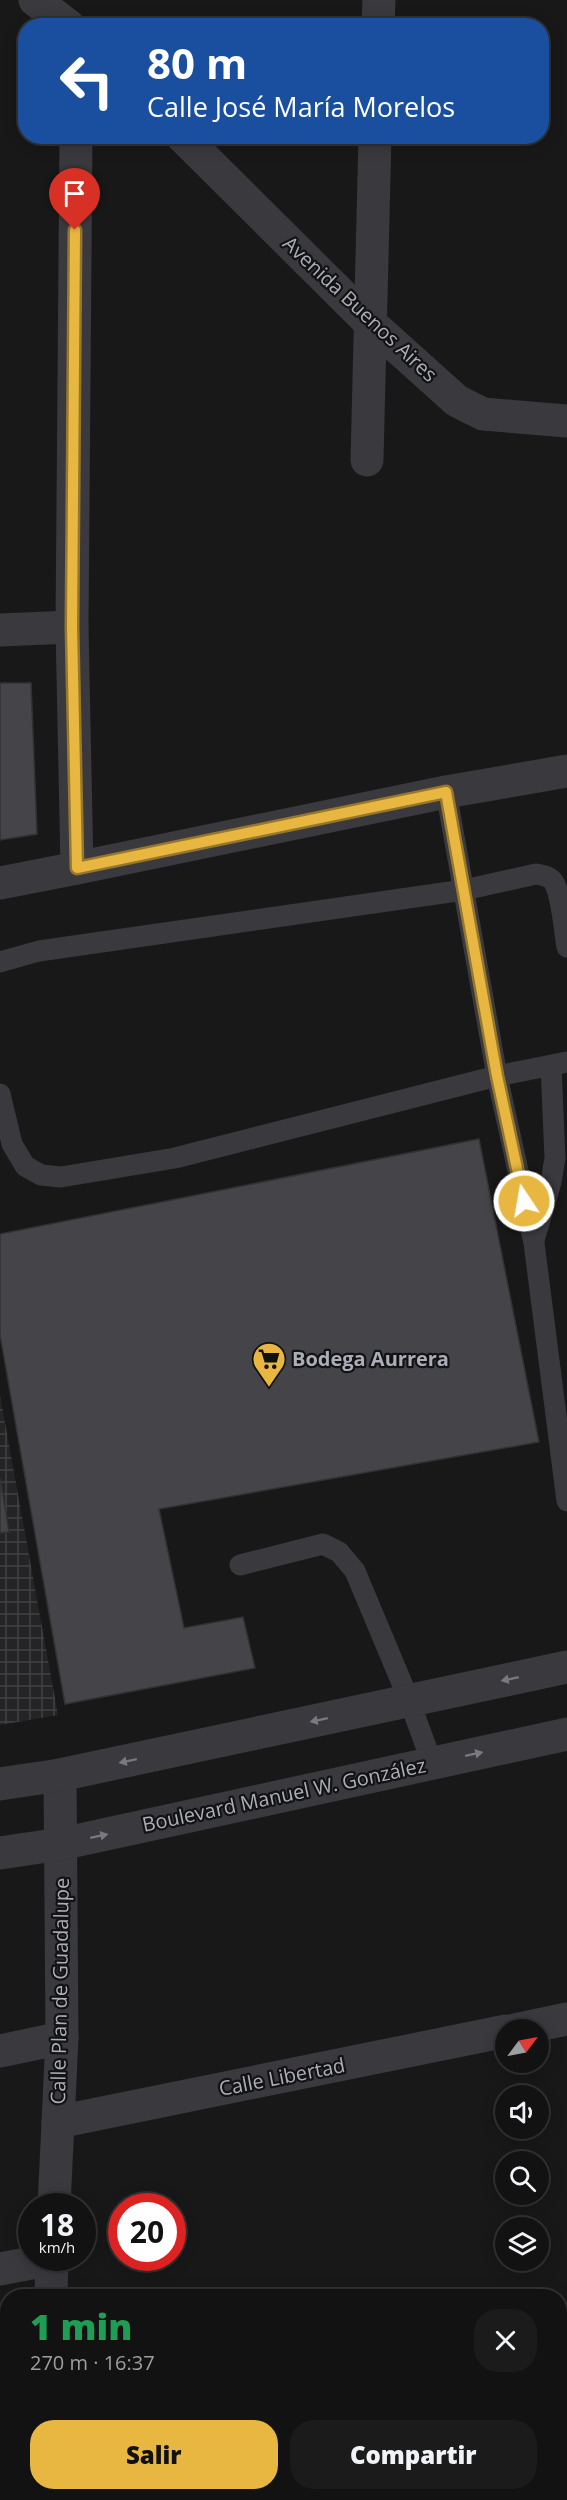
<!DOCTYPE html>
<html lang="es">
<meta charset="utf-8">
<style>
body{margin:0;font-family:"Open Sans",sans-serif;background:#1b1b1c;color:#f1f3f6;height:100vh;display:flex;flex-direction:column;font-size:22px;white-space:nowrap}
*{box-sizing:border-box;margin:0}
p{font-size:20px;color:#9c9ea0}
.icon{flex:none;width:33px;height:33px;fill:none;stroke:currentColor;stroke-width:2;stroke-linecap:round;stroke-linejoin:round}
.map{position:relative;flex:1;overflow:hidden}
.side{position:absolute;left:0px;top:2289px;width:567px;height:212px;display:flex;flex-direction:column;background:#121213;border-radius:24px 24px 0 0;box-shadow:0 3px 15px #0003,0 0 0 2px #313233}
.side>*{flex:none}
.top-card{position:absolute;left:18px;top:18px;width:531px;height:126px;border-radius:24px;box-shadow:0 3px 15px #0003,0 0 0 2px #313233;background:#1a4fa0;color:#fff;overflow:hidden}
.needle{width:39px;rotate:58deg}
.controls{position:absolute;left:495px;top:2019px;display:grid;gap:12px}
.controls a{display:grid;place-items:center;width:54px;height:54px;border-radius:50%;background:#121213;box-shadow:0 3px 15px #0003,0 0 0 2px #313233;font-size:30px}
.speed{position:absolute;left:18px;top:2193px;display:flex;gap:12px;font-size:30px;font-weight:700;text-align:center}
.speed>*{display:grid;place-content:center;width:78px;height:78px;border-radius:50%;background:#121213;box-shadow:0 3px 15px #0003,0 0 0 2px #313233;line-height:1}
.speed small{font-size:15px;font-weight:400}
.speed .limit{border:9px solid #d22;background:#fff;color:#111}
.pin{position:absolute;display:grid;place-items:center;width:51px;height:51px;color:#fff;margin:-62px -26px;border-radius:50% 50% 50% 0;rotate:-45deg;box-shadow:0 0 6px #0007}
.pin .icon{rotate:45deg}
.me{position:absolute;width:66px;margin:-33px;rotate:348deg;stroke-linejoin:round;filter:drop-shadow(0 0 4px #0008)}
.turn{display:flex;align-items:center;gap:21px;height:126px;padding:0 30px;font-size:27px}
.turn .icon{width:78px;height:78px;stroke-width:2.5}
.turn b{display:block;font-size:42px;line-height:51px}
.round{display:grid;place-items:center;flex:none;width:63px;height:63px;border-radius:24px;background:#1b1b1c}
.head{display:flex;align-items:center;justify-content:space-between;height:102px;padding:0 30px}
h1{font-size:36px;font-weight:800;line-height:45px;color:#1e9e55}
.primary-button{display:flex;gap:12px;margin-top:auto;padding:12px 30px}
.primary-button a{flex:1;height:69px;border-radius:24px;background:#e7b742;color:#111;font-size:24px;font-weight:800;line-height:69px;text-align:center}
.primary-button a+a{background:#1b1b1c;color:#f1f3f6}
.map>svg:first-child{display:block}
.industrial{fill:url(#industrial-grid)}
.building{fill:#454549;stroke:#323235;stroke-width:1.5}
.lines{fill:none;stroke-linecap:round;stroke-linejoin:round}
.service{stroke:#39393e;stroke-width:21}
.minor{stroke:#39393e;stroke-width:33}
.tertiary{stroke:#39393e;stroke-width:33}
.oneway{fill:#787981}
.route-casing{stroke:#96772b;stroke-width:15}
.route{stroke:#e7b742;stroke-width:10}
.labels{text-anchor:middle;stroke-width:4.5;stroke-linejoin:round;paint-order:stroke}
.street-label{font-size:20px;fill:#abaeb8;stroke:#131314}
.poi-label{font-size:20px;font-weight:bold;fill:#abaeb8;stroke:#131314;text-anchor:start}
</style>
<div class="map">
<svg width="567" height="2500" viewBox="0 0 567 2500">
<defs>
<pattern id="industrial-grid" width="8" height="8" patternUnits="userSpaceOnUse" patternTransform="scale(1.5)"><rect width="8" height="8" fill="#242426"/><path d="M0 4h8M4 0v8" fill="none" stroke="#414143"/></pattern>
</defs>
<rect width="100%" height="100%" fill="#181819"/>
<polygon class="industrial" points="0,1395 58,1715 0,1725"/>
<g class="building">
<polygon points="0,683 31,683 37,834 0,840"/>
<polygon points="479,1139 539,1442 159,1509 184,1628 243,1617 255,1668 65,1704 0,1335 0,1234"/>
<polygon points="0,1478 9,1532 0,1533"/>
</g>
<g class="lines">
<g class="service">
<polyline points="446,792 497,1076 534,1243 567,1501"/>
<path d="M0 962 39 951 464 890 536 874C542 875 549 876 553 881 562 894 564 931 567 947"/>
<polyline points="0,1094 12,1144 25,1166 41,1175 61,1177 175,1158 497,1076 567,1062"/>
<polyline points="534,1240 551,1182 555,1158 551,1066"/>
<polyline points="240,1565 323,1544 339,1552 355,1571 409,1700 432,1763"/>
<polyline points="483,2500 483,2493"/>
</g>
<g class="minor">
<polyline points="35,0 69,26"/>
<polyline points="378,26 379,0"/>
<polyline points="182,136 368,321 457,401 483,414 567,421"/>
<polyline points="367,460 375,136"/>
<polyline points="72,627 76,136"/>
<polyline points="0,883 77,868"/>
<polyline points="515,2030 567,2019"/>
<polyline points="0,2051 62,2038"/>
<polyline points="58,2122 506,2031"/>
<polyline points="54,2206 62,2038 60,1775"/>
<polyline points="0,2269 52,2259"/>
<polyline points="51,2296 52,2258"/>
<polyline points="560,2480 567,2480"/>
<polyline points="0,2486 8,2485"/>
<polyline points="47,2500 47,2493"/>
</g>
<g class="tertiary">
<polyline points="0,630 72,627 77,868 446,792 567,771"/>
<polyline points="0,1784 60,1775 567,1667"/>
<polyline points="0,1853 61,1844 567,1734"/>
</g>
</g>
<defs><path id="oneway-solid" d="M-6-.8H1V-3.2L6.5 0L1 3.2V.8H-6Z" transform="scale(1.5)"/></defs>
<g class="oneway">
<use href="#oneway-solid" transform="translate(510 1679) rotate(168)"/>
<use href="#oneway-solid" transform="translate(319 1720) rotate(168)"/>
<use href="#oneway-solid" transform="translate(474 1754) rotate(-12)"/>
<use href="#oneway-solid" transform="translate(128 1761) rotate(168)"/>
<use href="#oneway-solid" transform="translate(99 1836) rotate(-12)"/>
</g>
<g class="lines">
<g class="route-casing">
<polyline id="route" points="75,230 72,627 77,868 446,792 497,1076 524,1201"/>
</g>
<use href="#route" class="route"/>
</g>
<defs>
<g id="supermarket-pin" transform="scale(1.725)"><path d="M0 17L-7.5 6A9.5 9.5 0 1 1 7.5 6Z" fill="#e7b742" stroke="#131314"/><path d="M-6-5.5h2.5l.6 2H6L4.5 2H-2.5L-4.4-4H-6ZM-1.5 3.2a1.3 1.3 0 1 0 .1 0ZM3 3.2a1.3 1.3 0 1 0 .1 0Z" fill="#111"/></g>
</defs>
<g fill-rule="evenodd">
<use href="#supermarket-pin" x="269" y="1359"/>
</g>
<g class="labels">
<g class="street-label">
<text transform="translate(360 309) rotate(43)" y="7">Avenida Buenos Aires</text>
<text transform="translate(284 1795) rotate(-12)" y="7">Boulevard Manuel W. González</text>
<text transform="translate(60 1991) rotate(-89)" y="7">Calle Plan de Guadalupe</text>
<text transform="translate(282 2077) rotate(-11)" y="7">Calle Libertad</text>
</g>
<g class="poi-label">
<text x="292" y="1366">Bodega Aurrera</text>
</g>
</g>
</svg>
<div class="controls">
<a><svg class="needle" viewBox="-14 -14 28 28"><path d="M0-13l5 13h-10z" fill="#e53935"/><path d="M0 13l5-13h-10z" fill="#9c9ea0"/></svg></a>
<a><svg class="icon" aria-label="sound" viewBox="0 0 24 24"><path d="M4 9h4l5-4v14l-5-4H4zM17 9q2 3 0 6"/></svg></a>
<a><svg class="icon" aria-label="search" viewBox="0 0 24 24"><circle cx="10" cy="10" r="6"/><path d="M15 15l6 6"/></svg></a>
<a><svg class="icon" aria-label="layers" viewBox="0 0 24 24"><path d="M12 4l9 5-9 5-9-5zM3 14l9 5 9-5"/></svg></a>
</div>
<div class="speed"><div>18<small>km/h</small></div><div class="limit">20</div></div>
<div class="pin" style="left:75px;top:230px;background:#d93025"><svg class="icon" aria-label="arrive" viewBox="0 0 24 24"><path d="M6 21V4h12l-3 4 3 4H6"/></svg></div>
<svg class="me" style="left:524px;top:1201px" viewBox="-20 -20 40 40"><circle r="17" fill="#e7b742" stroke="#fff" stroke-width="3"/><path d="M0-11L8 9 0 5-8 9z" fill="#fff"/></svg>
<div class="top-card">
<div class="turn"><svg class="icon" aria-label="left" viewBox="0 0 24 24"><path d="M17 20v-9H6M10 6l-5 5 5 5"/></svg><div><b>80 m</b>Calle José María Morelos</div></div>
</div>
<section class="side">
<div class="head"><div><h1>1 min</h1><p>270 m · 16:37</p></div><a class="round"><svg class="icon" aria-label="close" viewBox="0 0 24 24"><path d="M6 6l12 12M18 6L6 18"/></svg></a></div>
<div class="primary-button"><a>Salir</a><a>Compartir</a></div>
</section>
</div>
